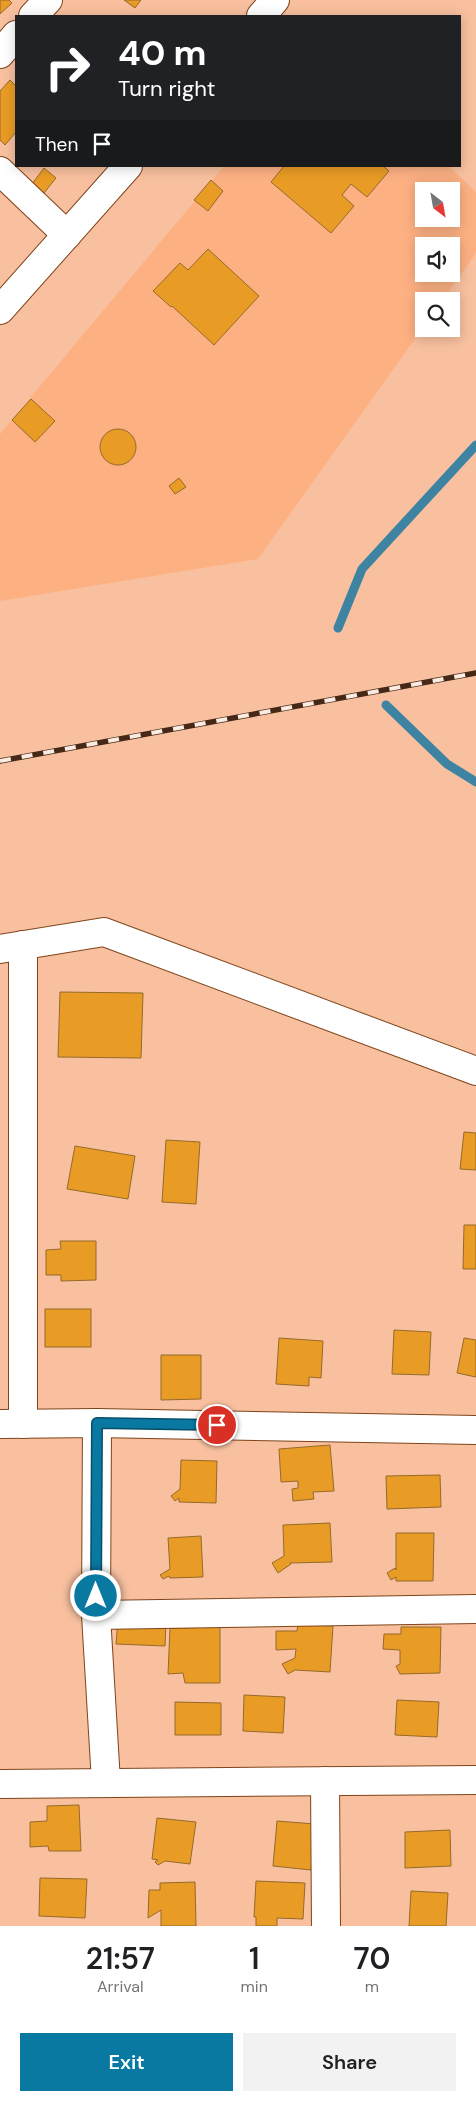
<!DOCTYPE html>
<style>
body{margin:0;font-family:"DM Sans",sans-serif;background:#f2f2f2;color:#202124;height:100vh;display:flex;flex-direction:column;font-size:19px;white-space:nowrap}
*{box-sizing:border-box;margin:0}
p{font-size:16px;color:#757577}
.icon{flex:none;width:28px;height:28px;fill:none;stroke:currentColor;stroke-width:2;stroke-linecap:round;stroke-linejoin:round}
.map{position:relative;height:1926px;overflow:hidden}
.panel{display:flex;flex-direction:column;background:#fff;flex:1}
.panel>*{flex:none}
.guide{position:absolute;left:15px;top:15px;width:446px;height:152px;border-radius:0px;box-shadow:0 2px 12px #0003;background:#202124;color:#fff;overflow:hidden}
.needle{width:32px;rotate:149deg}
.buttons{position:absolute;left:415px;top:182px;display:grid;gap:10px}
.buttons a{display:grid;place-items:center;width:45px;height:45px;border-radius:0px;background:#fff;box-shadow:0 2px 12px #0003;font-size:25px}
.pin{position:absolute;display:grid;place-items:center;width:42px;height:42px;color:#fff;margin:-21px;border:2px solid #fff;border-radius:50%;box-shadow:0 1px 5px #0007}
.me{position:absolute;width:55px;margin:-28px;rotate:0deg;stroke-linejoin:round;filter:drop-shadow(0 0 4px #0008)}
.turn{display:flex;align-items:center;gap:18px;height:105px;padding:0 20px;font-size:22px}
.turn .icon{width:65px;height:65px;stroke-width:2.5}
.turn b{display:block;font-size:35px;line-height:42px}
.then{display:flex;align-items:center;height:48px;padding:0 20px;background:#0003;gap:10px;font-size:19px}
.eta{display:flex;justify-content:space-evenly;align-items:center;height:85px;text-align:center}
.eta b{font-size:30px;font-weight:600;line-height:35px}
.cta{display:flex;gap:10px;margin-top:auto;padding:10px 20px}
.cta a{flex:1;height:58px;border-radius:0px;background:#0979a2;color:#fff;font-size:20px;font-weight:600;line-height:58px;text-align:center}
.cta a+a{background:#f2f2f2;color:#202124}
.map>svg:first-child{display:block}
.built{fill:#fdb183;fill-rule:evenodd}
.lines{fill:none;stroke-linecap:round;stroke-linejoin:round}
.stream{stroke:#3f83a2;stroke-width:9}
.building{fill:#e99c25;stroke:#97692a}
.street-casing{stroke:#7f441a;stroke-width:30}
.street{stroke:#fff;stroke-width:28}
.rail-casing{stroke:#452816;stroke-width:5.5}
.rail{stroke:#faebe3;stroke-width:4;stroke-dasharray:11;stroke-linecap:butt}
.route-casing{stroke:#064f69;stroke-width:12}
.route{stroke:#0979a2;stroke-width:9}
</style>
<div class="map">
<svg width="476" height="1926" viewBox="0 0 476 1926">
<rect width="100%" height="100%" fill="#f8c09f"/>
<path class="built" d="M224 166H448L476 192V253L442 301H424V326L258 559 0 601V434ZM424 191H451V219H424ZM424 246H451V274H424Z"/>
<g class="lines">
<g class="stream">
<polyline points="338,628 362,569 476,445"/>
<polyline points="386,705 447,764 476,782"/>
</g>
</g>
<g class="building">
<polygon points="0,0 9,0 12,3 0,14"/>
<polygon points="124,0 141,0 135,8"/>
<polygon points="10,80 16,86 16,132 5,145 0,140 0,91"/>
<polygon points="284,166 383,166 389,171 367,197 351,184 342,195 354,206 331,233 271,182"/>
<polygon points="44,168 56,178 44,193 32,184"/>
<polygon points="211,180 223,191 208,211 194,200"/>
<polygon points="208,249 259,296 214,345 172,306 171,307 153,291 180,263 188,270"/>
<polygon points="31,399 55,421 35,442 12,420"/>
<circle cx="118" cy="447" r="18"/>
<polygon points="179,478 186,487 175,494 169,486"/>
<polygon points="60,992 143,993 141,1058 58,1057"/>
<polygon points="464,1132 476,1133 476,1170 460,1169"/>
<polygon points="166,1140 200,1142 196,1204 162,1202"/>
<polygon points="75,1146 135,1156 128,1199 67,1189"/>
<polygon points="464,1225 476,1225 476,1269 463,1269"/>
<polygon points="60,1241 96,1241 96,1280 61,1281 61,1275 46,1275 46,1250 61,1249"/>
<rect x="45" y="1309" width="46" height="38"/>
<polygon points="394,1330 431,1332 429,1375 392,1374"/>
<polygon points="279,1338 323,1341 321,1378 309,1377 309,1386 276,1384"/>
<polygon points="464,1338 476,1340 476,1377 457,1373"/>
<polygon points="161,1355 201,1355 201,1399 161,1400"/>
<polygon points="330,1445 334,1491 313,1492 314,1499 293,1501 292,1489 298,1488 298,1481 281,1482 279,1449"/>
<polygon points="181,1460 217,1461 216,1503 179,1502 179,1498 175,1501 171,1496 180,1489"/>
<polygon points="440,1475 441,1507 387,1509 386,1476"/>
<polygon points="330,1523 332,1562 290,1563 291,1564 278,1573 272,1563 284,1556 283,1525"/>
<polygon points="396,1533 434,1533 433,1581 396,1581 396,1577 391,1580 387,1573 395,1568 396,1570"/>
<polygon points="201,1536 203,1577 170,1578 169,1576 163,1579 160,1575 170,1569 168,1538"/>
<polygon points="118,1619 166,1621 165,1646 116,1644"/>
<polygon points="298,1624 333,1626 330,1672 295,1670 288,1674 282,1664 295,1658 296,1649 276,1650 276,1631 297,1631"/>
<polygon points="220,1627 220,1683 185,1683 183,1673 168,1674 170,1628"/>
<polygon points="401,1627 441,1627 440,1673 400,1674 396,1666 400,1664 400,1650 383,1649 384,1634 401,1634"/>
<polygon points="244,1695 285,1697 283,1733 243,1731"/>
<polygon points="397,1700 439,1702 437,1737 395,1735"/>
<polygon points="175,1702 221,1703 221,1735 175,1735"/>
<polygon points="79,1805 81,1851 49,1851 48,1846 30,1847 30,1822 47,1821 47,1806"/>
<polygon points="157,1818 196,1822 190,1864 165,1861 158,1865 155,1862 158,1860 152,1859"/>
<polygon points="277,1821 315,1824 311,1870 273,1866"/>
<polygon points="450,1830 451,1866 405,1868 405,1832"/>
<polygon points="40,1878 87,1879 85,1918 39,1916"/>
<polygon points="256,1881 305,1883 303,1919 277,1918 277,1926 256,1926 256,1917 254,1917"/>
<polygon points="195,1882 196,1926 161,1926 161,1910 148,1918 149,1890 160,1890 160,1883"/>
<polygon points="411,1891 448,1893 446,1926 409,1926"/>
</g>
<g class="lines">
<g class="street-casing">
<g id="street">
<polyline points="33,16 48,0"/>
<polyline points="261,16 275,0"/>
<polyline points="0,54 16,35"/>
<polyline points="0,171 67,235"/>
<polyline points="0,310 128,166"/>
<polyline points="23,945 23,1424"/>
<polyline points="0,949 104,932 476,1071"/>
<polyline points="97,1423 96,1615 106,1782"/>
<polyline points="0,1424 97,1423 476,1430"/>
<polyline points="96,1615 476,1609"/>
<polyline points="325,1781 326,1926"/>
<polyline points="0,1784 476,1780"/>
</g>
</g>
<use href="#street" class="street"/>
<g class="rail-casing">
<polyline id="rail" points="0,761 476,673"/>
</g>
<use href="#rail" class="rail"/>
</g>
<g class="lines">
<g class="route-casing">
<polyline id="route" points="96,1596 97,1423 217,1425"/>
</g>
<use href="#route" class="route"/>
</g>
</svg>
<div class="buttons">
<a><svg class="needle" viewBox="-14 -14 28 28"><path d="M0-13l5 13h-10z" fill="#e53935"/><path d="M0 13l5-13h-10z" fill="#757577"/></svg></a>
<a><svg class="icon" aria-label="sound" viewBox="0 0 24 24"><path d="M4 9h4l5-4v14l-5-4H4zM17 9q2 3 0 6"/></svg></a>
<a><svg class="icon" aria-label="search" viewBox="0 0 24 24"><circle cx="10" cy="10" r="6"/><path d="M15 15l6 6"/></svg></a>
</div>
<div class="pin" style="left:217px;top:1425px;background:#d93025"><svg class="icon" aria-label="arrive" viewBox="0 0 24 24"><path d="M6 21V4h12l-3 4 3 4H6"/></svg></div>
<svg class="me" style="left:96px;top:1596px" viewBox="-20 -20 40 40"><circle r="17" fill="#0979a2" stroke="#fff" stroke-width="3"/><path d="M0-11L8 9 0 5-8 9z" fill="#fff"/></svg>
<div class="guide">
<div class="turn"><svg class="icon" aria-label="right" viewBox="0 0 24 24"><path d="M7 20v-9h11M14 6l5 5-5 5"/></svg><div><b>40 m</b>Turn right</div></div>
<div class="then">Then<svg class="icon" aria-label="arrive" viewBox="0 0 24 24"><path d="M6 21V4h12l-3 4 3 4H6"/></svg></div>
</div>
</div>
<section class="panel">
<div class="eta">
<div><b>21:57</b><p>Arrival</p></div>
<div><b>1</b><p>min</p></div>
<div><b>70</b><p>m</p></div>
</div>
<div class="cta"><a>Exit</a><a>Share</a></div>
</section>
